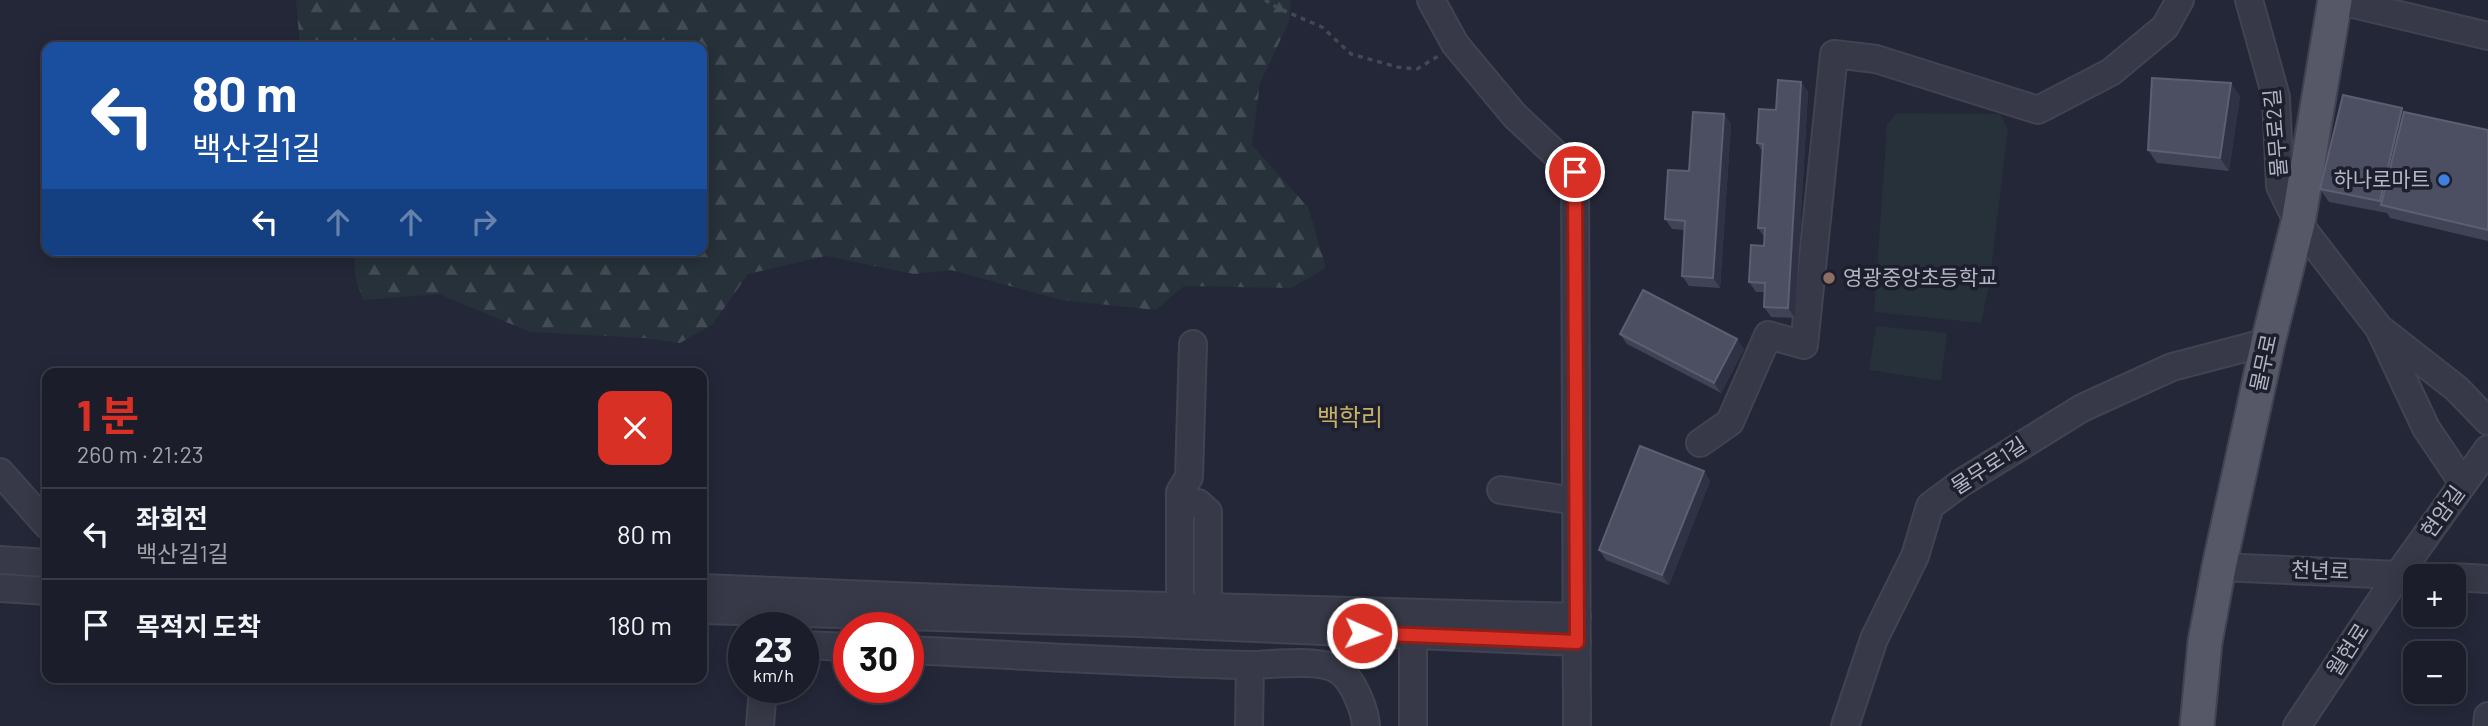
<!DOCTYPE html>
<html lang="ko">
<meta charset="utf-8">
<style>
body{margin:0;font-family:Barlow,"Noto Sans KR",sans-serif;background:#242632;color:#f1f3f6;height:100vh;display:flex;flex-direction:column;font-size:26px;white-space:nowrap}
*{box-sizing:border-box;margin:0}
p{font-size:23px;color:#a0a2a8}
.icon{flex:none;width:38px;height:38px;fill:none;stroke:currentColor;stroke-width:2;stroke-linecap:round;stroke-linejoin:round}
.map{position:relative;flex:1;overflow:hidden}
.side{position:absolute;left:42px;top:368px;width:665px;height:315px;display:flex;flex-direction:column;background:#1b1d2a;border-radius:14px;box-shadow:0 4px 18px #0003,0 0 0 2px #393b47}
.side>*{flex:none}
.top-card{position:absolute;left:42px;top:42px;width:665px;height:214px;border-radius:14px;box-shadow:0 4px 18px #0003,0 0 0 2px #393b47;background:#1a4fa0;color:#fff;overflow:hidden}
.controls{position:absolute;left:2403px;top:564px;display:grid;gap:14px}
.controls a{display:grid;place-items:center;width:63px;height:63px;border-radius:14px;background:#1b1d2a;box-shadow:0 4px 18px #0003,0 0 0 2px #393b47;font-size:35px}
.speed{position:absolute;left:728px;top:612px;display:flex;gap:14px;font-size:35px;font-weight:700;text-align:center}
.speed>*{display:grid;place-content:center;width:91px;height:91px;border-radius:50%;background:#1b1d2a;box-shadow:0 4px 18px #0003,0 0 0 2px #393b47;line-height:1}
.speed small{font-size:18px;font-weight:400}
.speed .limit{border:10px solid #d22;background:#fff;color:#111}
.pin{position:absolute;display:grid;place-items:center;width:60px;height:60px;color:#fff;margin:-30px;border:4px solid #fff;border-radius:50%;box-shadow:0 2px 7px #0007}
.me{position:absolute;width:77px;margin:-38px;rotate:92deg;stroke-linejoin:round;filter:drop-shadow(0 0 5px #0008)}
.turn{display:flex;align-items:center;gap:24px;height:147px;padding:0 35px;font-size:32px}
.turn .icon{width:91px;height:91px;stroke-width:2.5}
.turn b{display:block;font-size:49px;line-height:60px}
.lanes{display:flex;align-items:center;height:66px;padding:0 35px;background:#0003;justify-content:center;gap:35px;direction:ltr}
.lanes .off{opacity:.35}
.round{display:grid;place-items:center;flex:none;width:74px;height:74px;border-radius:14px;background:#242632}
.overview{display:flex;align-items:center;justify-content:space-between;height:119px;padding:0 35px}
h1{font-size:42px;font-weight:700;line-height:52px;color:#d93025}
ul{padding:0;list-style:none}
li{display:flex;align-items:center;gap:21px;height:91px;padding:0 35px;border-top:2px solid #393b47}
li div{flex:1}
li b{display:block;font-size:26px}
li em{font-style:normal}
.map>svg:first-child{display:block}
.green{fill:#263139}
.forest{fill:url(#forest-firs)}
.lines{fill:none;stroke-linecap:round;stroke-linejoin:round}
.minor-casing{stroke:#414351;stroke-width:30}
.major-casing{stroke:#414351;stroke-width:37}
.path{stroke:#3f4a51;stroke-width:3.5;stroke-dasharray:5 5;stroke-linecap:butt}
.minor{stroke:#383948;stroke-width:26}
.major{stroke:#565868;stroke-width:33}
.wall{fill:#404256}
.shaded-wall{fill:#2f3245}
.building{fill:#4c4e62;stroke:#5c5e71;stroke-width:2}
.route-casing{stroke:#8d1f18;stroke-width:18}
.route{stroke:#d93025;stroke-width:12}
.shop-dot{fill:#3f7fe0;stroke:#1d1f2d;stroke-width:2.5}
.education-dot{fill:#8d6e63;stroke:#1d1f2d;stroke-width:2.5}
.labels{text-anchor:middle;stroke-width:7;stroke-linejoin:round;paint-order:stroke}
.street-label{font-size:21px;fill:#b3b4c4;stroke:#1d1f2d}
.poi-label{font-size:21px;fill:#b3b4c4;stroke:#1d1f2d;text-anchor:end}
.quarter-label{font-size:24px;fill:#c8b06a;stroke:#1d1f2d}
</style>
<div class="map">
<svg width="2488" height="726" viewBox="0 0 2488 726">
<defs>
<pattern id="forest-firs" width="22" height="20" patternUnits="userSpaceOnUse" patternTransform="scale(1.75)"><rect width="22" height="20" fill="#263139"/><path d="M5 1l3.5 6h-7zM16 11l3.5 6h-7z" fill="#434c54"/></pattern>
</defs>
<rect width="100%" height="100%" fill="#242738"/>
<g class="green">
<polygon points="1896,113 2000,114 2008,130 1989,285 1981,323 1874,312 1887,125"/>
<polygon points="1876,326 1947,333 1941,381 1869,370"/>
</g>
<polygon class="forest" points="296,0 1291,0 1289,22 1260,83 1252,145 1308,207 1326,268 1291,288 1184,286 1156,310 1061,300 951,270 914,274 826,256 748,274 713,324 680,343 644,338 530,332 439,294 363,300 355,276 354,250 702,250 702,47 300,47"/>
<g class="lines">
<g class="minor-casing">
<g id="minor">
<polyline points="1431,0 1455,44 1515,116 1575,172 1577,726"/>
<polyline points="2249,0 2276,97 2280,186 2298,223 2379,328 2426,428 2463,483"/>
<polyline points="2336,0 2488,36"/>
<polyline points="2383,331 2457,389 2488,421"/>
<polyline points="1700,443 1730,422 1768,335 1804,345 1834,54 1876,59 2038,110 2111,72 2165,27 2180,0"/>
<polyline points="0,472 47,525"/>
<polyline points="1501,490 1576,501"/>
<polyline points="1198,503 1208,512 1208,625"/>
<polyline points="0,560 47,563"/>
<polyline points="2219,567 2421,576"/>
<polyline points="2454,577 2488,579"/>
<polyline points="0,588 47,591"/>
<polyline points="702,588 1089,604 1577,617"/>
<polyline points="702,610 1137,623 1577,642"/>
<polyline points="1180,624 1180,492 1189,477 1193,344"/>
<polyline points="803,645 849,647"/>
<path d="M908 650C1022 655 1135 663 1249 665 1272 665 1319 658 1338 670 1353 679 1365 710 1366 726"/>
<polyline points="760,726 763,688"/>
<polyline points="1249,726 1250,665"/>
<polyline points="1413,726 1413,635"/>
<polyline points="1845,726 1874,639 1915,556 1930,506 1961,483 2082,408 2172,367 2268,342"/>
<polyline points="2297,726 2398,575 2488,449"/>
<polyline points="2487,726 2488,716"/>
</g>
</g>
<g class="major-casing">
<polyline id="major" points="2197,726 2205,642 2219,567 2268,342 2298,223 2335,0"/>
</g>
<polyline class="path" points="1265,0 1278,8 1322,27 1351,54 1397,67 1417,69 1440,55"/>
<use href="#minor" class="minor"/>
<use href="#major" class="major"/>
</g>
<g class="wall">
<polygon points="1801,82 1808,92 1795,318 1771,317 1764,307 1765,292 1756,292 1749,282 1764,246 1765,238 1758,228 1762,151 1757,143 1776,110"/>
<polygon points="2240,96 2229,171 2157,163 2148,150"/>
<polygon points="2405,113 2488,130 2488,241 2390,218 2387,213 2329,202 2320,189"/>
<polygon points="1724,114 1731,124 1720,288 1689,286 1682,276 1685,230 1672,229 1665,219 1689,171"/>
<polygon points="1620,334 1744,349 1721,393 1627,344"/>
<polygon points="1704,471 1710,481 1669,585 1606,560 1599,550"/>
</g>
<g class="shaded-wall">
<polygon points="1801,82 1808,92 1795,318 1788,308"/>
<polygon points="2231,83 2240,96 2229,171 2220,158"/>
<polygon points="2402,108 2411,121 2383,206 2380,201"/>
<polygon points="1724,114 1731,124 1720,288 1713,278"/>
<polygon points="1737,339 1744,349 1721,393 1714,383"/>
<polygon points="1704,471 1710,481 1669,585 1662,575"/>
</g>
<g class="building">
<polygon points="2152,78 2231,83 2220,158 2148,150"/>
<polygon points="1778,80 1801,82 1788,308 1764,307 1765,283 1749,282 1751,245 1764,246 1765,228 1758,228 1763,144 1757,143 1759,109 1776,110"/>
<polygon points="2343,95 2402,108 2380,201 2320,189"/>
<polygon points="1693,112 1724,114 1713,278 1682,276 1685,221 1665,219 1668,170 1689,171"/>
<polygon points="2404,112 2488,130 2488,230 2381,205"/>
<polygon points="1643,290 1737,339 1714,383 1620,334"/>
<polygon points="1640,446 1704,471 1662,575 1599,550"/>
</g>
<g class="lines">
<g class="route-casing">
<polyline id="route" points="1362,633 1577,642 1575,172"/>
</g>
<use href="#route" class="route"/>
</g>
<circle class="shop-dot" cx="2444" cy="180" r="7"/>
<circle class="education-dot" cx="1829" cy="278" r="7"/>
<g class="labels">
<g class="street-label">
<text transform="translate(2276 133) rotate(-95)" y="7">물무로2길</text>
<text transform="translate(2264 363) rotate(-78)" y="7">물무로</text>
<text transform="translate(1989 466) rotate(-33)" y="7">물무로1길</text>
<text transform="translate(2443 512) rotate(-54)" y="7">현암길</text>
<text transform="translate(2320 571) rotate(2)" y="7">천년로</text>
<text transform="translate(2348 650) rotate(-57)" y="7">월현로</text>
</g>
<g class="poi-label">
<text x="2430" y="187">하나로마트</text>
<text x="1843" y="285" text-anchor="start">영광중앙초등학교</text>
</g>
<g class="quarter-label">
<text x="1350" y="426">백학리</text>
</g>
</g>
</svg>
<div class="controls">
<a>+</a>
<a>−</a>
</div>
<div class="speed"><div>23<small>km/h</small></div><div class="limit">30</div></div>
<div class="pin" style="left:1575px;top:172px;background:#d93025"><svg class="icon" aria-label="arrive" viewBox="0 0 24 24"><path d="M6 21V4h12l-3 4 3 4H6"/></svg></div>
<svg class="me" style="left:1362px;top:633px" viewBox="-20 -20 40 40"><circle r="17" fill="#d93025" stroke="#fff" stroke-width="3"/><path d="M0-11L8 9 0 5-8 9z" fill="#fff"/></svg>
<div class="top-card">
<div class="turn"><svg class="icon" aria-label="left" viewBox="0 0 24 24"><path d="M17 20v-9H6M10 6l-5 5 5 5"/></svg><div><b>80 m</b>백산길1길</div></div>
<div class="lanes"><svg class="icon" aria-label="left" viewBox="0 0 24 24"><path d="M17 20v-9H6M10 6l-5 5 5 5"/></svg><svg class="icon off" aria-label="ahead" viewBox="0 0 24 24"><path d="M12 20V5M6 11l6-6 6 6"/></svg><svg class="icon off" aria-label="ahead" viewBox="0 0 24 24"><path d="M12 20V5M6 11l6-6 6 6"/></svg><svg class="icon off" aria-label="right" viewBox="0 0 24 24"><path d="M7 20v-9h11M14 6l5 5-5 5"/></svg></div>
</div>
<section class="side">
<div class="overview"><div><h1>1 분</h1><p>260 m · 21:23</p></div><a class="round" style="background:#d93025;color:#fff"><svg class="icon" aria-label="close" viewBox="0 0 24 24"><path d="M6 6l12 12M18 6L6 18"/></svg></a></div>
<ul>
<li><svg class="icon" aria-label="left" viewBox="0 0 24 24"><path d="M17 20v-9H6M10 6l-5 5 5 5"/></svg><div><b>좌회전</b><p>백산길1길</p></div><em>80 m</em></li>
<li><svg class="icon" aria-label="arrive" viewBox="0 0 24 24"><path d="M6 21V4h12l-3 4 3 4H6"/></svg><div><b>목적지 도착</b></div><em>180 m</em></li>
</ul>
</section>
</div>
